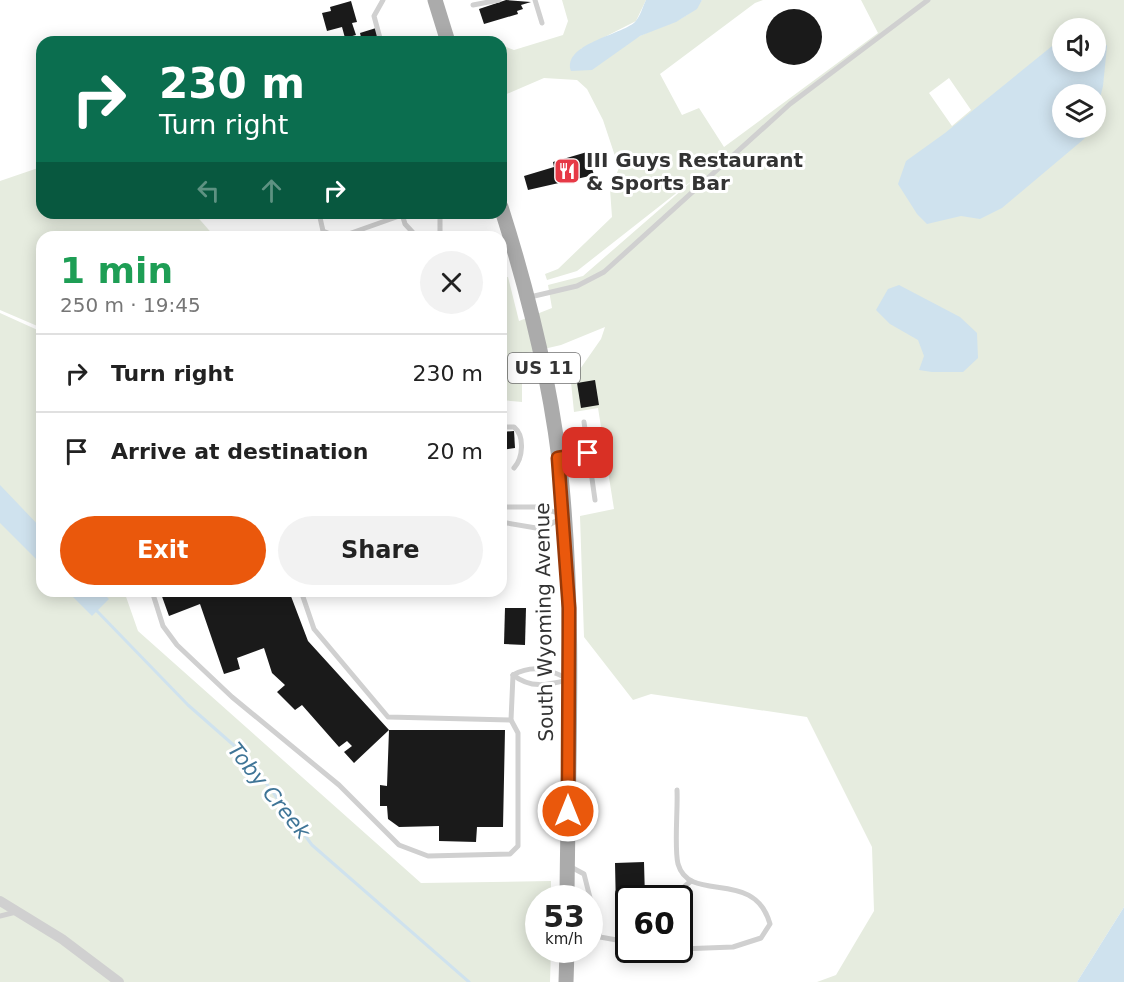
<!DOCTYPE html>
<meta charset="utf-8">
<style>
body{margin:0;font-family:"DejaVu Sans",sans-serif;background:#f2f2f2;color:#222;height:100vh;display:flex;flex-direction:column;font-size:22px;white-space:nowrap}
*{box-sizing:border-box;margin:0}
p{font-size:20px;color:#767676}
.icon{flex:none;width:33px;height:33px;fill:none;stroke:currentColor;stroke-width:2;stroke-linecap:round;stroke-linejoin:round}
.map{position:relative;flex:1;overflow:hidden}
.drawer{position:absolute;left:36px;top:231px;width:471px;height:366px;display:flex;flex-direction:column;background:#fff;border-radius:18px;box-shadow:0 3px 15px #0003}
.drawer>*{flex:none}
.banner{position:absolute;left:36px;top:36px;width:471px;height:183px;border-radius:18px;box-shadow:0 3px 15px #0003;background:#0b6e4f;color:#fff;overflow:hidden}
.fabs{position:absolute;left:1052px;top:18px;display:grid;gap:12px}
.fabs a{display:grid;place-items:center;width:54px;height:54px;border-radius:50%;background:#fff;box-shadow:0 3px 15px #0003;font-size:30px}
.speed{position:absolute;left:525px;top:885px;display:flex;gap:12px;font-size:30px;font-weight:700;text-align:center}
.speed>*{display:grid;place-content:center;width:78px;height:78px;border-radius:50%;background:#fff;box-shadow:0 3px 15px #0003;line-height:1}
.speed small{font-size:15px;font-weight:400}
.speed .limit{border:3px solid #111;border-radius:9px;background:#fff;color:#111}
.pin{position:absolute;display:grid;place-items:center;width:51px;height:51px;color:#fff;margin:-26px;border-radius:12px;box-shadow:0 3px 9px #0006}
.me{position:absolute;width:66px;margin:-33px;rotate:0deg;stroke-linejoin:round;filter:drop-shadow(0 0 4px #0008)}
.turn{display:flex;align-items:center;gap:21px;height:126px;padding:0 24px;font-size:27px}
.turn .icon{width:78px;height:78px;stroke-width:2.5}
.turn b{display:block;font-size:42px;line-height:51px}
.lanes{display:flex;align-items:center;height:57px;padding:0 24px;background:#0003;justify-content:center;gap:30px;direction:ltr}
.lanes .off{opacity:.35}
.round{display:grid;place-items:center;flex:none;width:63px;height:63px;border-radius:32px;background:#f2f2f2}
.overview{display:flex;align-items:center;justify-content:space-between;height:102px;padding:0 24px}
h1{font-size:36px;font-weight:600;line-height:45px;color:#1e9e55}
.cta{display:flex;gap:12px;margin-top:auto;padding:12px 24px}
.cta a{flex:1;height:69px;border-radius:36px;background:#ea580c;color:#fff;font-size:24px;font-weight:600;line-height:69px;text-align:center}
.cta a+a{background:#f2f2f2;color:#222}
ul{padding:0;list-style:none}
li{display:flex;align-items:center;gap:18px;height:78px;padding:0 24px;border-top:2px solid #e0e0e0}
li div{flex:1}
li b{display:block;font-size:22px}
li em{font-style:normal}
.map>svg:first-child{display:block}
.green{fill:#e6ecdf;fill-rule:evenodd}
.water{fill:#cfe2ee}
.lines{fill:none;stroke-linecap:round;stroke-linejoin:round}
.stream{stroke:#cfe2ee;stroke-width:3}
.building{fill:#1a1a1a}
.service{stroke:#d0d0d0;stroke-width:5}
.minor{stroke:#d0d0d0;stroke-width:10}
.primary{stroke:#ababab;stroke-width:15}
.route-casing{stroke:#983908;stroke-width:15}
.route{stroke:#ea580c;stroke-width:10}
.labels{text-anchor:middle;stroke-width:6;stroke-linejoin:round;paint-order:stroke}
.shield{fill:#fff;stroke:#707070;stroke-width:1.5}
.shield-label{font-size:18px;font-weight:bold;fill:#333}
.poi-label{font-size:20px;font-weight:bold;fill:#333;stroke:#fff;text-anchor:start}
.street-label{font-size:20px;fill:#333;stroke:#fff}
.water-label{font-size:21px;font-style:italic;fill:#3f7597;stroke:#fff}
</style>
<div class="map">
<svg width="1124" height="982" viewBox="0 0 1124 982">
<rect width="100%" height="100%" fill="#fff"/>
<g class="green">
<path d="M562 0H646L636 21 581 49 591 70C606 57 623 43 642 35 663 25 688 21 702 0H763L755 3 660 74 682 115 699 108 724 147 878 33 861 0H1124V907L1077 982H817L836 975 874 911 872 847 807 717 651 694 633 700 584 637 580 516 614 509 598 408 574 412 571 382 601 339 605 327 561 345 522 354V402L501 400V277H508L519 321 552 308 548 285 583 276 698 176 577 271 547 280 545 274 558 269 612 217 610 189 619 168 603 120 587 89 577 80 544 78 502 96 501 45 514 50 563 35 568 21ZM1062 28H1095V62H1062ZM949 78 971 110 952 126 929 93ZM1062 94H1095V128H1062Z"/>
<polygon points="42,163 42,213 194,213 215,237 42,237 42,328 0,310 0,181 38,168"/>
<polygon points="0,313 42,332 42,591 124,591 138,631 421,883 551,881 551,898 538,898 538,950 551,950 550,982 0,982"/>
</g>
<g class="water">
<path d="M646 0H702L697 9 676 22 640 36 592 70 571 71C562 44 621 35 635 22 640 17 643 6 646 0Z"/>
<polygon points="1095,29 1107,46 1103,86 1095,118 1095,94 1062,94 1062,128 1092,128 1084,139 1002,208 980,219 961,216 927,224 917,214 898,184 906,161 945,133 1062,38 1062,62 1095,62"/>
<polygon points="899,285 960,317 977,333 978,358 963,372 932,372 919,370 924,356 918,340 890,324 876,310 888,289"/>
<polygon points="0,485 42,529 42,565 0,523"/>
<polygon points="67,591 101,591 109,599 92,616"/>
<polygon points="1124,907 1124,982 1077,982"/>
</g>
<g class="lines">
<polyline class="stream" points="96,610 188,705 246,756 312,845 469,982"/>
</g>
<g class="building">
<polygon points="506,0 531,2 521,5 523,9 517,11 518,14 484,24 479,9"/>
<polygon points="351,1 357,22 352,23 356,35 345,38 342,27 327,31 322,13 331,11 330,7"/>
<circle cx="794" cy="37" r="28"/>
<polygon points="376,28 380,42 362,42 360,33"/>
<polygon points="278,38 283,38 289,42 269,42"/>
<polygon points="587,152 594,175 528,190 524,176 554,167 553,162"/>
<polygon points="595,380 599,405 581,408 577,383"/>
<polygon points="514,431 515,448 501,450 501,432"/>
<polygon points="160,591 289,591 308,641 389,730 354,763 344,752 352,746 347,741 339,747 302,705 295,710 277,692 285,685 272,673 264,648 237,658 240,669 224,674 200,604 169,616"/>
<polygon points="505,608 526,608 525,645 504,644"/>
<polygon points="389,730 505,730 503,827 477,827 476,842 439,841 439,826 399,827 388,819 387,806 380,806 380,785 387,786"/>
<polygon points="644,862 645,898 628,898 628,909 616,910 615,863"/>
</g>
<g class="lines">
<g class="service">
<polyline points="535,0 542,23"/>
<polyline points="473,5 499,0"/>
<polyline points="381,42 374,16 383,0"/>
<polyline points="319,213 323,231 337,237"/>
<polyline points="440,213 440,237"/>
<polyline points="402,214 405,224 417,237"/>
<polyline points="340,237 402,215"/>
<polyline points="501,247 511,245"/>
<polyline points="530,297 577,286 604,272 790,104 928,0"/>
<polyline points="584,422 595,500"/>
<path d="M501 427H514C525 436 523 458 514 468"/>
<polyline points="560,457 588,453"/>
<polyline points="501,507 540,507 563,515"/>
<polyline points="501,522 542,529 563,517"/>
<polyline points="152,591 163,626 177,645 232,697 339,785 399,845 428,856 510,854 518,846 518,733 511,720 513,675"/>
<polyline points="301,591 314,629 388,717 511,720"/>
<path d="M513 675C531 689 547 685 568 680"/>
<path d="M513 675C533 664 549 669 568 679"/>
<path d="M677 790C678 809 674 848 678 864 690 905 754 867 770 924L761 938 733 947 680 949"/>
<polyline points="569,866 584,874 600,937 628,942"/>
<polyline points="671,898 691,881"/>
<polyline points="0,916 16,912"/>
</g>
<polyline class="minor" points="0,901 62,939 119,982"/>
<g class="primary">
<polyline points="435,0 448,42"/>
<path d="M501 207C530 298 553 390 562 486 575 623 568 761 567 898"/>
<polyline points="566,982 567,950"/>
</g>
</g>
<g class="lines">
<g class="route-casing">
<polyline id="route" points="568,811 569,608 558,458 588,453"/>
</g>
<use href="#route" class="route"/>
</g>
<defs>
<g id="restaurant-square" transform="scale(1.35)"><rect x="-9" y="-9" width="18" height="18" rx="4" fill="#e63946" stroke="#fff"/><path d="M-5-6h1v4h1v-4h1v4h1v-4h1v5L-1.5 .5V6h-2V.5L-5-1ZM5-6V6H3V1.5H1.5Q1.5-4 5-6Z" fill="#fff"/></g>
</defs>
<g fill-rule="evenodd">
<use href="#restaurant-square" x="567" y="171"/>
</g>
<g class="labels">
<rect class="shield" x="508" y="353" width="72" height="30" rx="4.5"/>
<g class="shield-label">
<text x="544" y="374">US 11</text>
</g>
<g class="poi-label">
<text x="586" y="167">III Guys Restaurant<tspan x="586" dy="23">&amp; Sports Bar</tspan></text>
</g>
<g class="street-label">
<text transform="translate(544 622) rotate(-91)" y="7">South Wyoming Avenue</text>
</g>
<g class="water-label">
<text transform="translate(269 791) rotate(51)" y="7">Toby Creek</text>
</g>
</g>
</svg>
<div class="fabs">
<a><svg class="icon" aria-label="sound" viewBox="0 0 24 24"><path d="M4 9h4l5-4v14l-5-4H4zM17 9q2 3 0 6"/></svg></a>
<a><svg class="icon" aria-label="layers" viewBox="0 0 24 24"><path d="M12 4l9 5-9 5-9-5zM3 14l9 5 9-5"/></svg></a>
</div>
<div class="speed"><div>53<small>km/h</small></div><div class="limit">60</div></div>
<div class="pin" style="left:588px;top:453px;background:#d93025"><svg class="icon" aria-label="arrive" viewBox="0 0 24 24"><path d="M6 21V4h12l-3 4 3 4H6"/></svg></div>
<svg class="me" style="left:568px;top:811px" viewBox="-20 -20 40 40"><circle r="17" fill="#ea580c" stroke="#fff" stroke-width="3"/><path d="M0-11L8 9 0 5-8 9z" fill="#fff"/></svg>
<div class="banner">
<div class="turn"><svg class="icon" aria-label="right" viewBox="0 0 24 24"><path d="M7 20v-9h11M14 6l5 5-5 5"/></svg><div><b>230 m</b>Turn right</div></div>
<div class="lanes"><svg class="icon off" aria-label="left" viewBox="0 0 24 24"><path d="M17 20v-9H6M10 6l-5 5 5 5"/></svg><svg class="icon off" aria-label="ahead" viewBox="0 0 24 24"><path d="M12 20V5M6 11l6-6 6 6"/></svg><svg class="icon" aria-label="right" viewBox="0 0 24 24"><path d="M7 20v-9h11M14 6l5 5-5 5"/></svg></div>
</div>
<section class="drawer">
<div class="overview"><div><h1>1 min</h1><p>250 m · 19:45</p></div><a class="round"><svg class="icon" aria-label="close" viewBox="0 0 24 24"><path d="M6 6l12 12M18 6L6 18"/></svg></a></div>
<ul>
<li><svg class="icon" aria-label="right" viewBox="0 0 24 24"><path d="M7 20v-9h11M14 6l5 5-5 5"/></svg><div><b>Turn right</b></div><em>230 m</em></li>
<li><svg class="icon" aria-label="arrive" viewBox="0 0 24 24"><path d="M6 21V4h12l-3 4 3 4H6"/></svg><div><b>Arrive at destination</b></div><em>20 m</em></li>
</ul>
<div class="cta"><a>Exit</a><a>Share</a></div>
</section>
</div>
